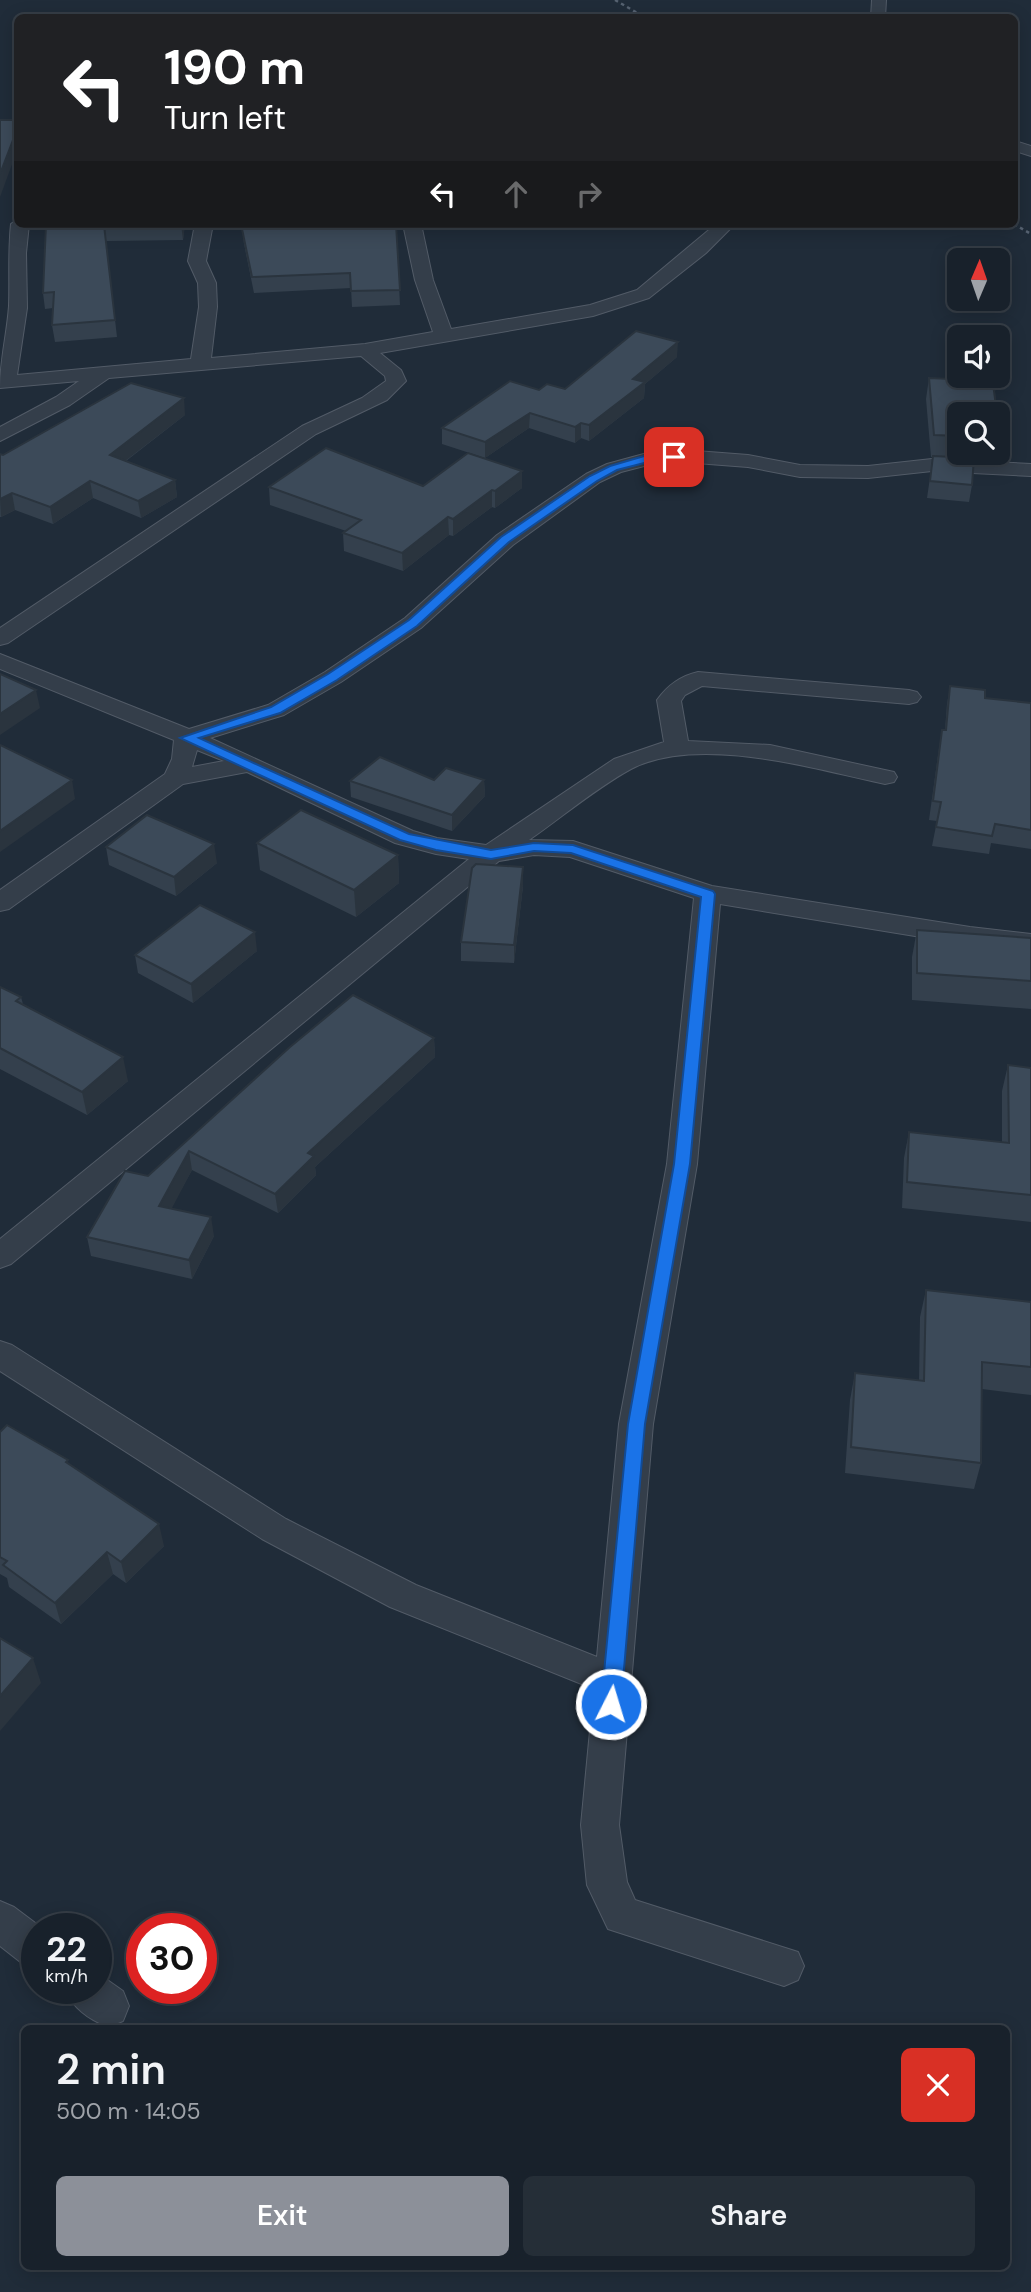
<!DOCTYPE html>
<meta charset="utf-8">
<style>
body{margin:0;font-family:"DM Sans",sans-serif;background:#252e37;color:#f1f3f6;height:100vh;display:flex;flex-direction:column;font-size:26px;white-space:nowrap}
*{box-sizing:border-box;margin:0}
p{font-size:23px;color:#9fa3a9}
.icon{flex:none;width:38px;height:38px;fill:none;stroke:currentColor;stroke-width:2;stroke-linecap:round;stroke-linejoin:round}
.map{position:relative;flex:1;overflow:hidden}
.sheet{position:absolute;left:21px;top:2025px;width:989px;height:245px;display:flex;flex-direction:column;background:#18212b;border-radius:10px;box-shadow:0 4px 18px #0003,0 0 0 2px #363e47}
.sheet>*{flex:none}
.banner{position:absolute;left:14px;top:14px;width:1004px;height:214px;border-radius:10px;box-shadow:0 4px 18px #0003,0 0 0 2px #363e47;background:#202124;color:#fff;overflow:hidden}
.needle{width:46px;rotate:2deg}
.fabs{position:absolute;left:947px;top:248px;display:grid;gap:14px}
.fabs a{display:grid;place-items:center;width:63px;height:63px;border-radius:10px;background:#18212b;box-shadow:0 4px 18px #0003,0 0 0 2px #363e47;font-size:35px}
.speed{position:absolute;left:21px;top:1913px;display:flex;gap:14px;font-size:35px;font-weight:700;text-align:center}
.speed>*{display:grid;place-content:center;width:91px;height:91px;border-radius:50%;background:#18212b;box-shadow:0 4px 18px #0003,0 0 0 2px #363e47;line-height:1}
.speed small{font-size:18px;font-weight:400}
.speed .limit{border:10px solid #d22;background:#fff;color:#111}
.pin{position:absolute;display:grid;place-items:center;width:60px;height:60px;color:#fff;margin:-30px;border-radius:14px;box-shadow:0 4px 10px #0006}
.me{position:absolute;width:77px;margin:-38px;rotate:5deg;stroke-linejoin:round;filter:drop-shadow(0 0 5px #0008)}
.turn{display:flex;align-items:center;gap:24px;height:147px;padding:0 35px;font-size:32px}
.turn .icon{width:91px;height:91px;stroke-width:2.5}
.turn b{display:block;font-size:49px;line-height:60px}
.lanes{display:flex;align-items:center;height:66px;padding:0 35px;background:#0003;justify-content:center;gap:35px;direction:ltr}
.lanes .off{opacity:.35}
.round{display:grid;place-items:center;flex:none;width:74px;height:74px;border-radius:10px;background:#252e37}
.overview{display:flex;align-items:center;justify-content:space-between;height:119px;padding:0 35px}
h1{font-size:42px;font-weight:600;line-height:52px}
.button{display:flex;gap:14px;margin-top:auto;padding:14px 35px}
.button a{flex:1;height:80px;border-radius:10px;background:#8c9099;color:#fff;font-size:28px;font-weight:600;line-height:80px;text-align:center}
.button a+a{background:#252e37;color:#f1f3f6}
.map>svg:first-child{display:block}
.lines{fill:none;stroke-linecap:round;stroke-linejoin:round}
.minor-casing{stroke:#525b67;stroke-width:2}
.minor{fill:#343e4a;fill-rule:evenodd}
.rail{stroke:#566271;stroke-width:2.5;stroke-dasharray:3.5 3.5;stroke-linecap:butt}
.wall{fill:#34404d}
.shaded-wall{fill:#2a343e}
.building{fill:#3c4a59;stroke:#2a343e;stroke-width:2}
.route{fill:#1a73e8;stroke:#114b97;stroke-width:2}
</style>
<div class="map">
<svg width="1031" height="2292" viewBox="0 0 1031 2292">
<rect width="100%" height="100%" fill="#202c39"/>
<g class="lines">
<g class="minor-casing">
<g id="minor">
<polygon points="872,0 886,0 885,18 871,18"/>
<polygon points="1015,141 1031,146 1031,156 1015,151"/>
<path d="M18 219V224H29L26 253 27 308 17 375 191 359 199 307 198 283 188 261 195 224H213L206 261 216 283 217 307 211 358 365 344 433 332 415 280 403 224H421L433 280 451 329 590 305 637 290 716 224H735L706 253 649 298 593 316 380 353 401 370 406 381 387 400 316 434 8 643 0 645V628L302 426 362 398 386 381 385 376 361 356 109 378 70 405 0 441V427L56 397 79 381 0 388C0 360 7 334 9 306 10 279 8 252 11 224Z"/>
<path d="M696 451 748 455 800 465 868 466 932 459 1031 464V476L932 471 868 478 800 477 748 467 696 463 652 464 621 472 600 482 513 545 421 628 341 682 284 715 210 738 413 831 437 838 486 845 614 759 664 742 657 700C668 685 680 676 698 672L909 690 917 692 921 697 917 702 909 704 702 686 685 695 681 701 688 741 770 745 894 772 897 777 894 782 885 784C815 769 698 734 631 769 596 788 562 817 529 840L573 841 712 886 970 927 1031 934V952L970 945 720 904 697 1164 653 1424 619 1825 627 1882 635 1900 798 1952 804 1966 798 1980 784 1986 608 1929 587 1885 581 1825 594 1689 390 1607 262 1539 0 1371V1341L12 1345 286 1519 416 1585 597 1657 619 1424 667 1164 694 898 570 857 534 855 499 861 11 1264 0 1268V1239L469 859 436 854 395 843 247 772 183 784 9 909 0 911V890L165 774 172 759 174 740 0 669V654L189 729 268 705 325 672 405 618 497 535 586 474 607 464 651 452ZM197 750 224 761 192 767Z"/>
<polygon points="0,1901 14,1907 42,1928 37,1928 37,1970 23,1964 0,1946"/>
<path d="M96 1972 123 1991 129 2006 123 2021 108 2027C88 2019 73 2008 64 1988H96Z"/>
</g>
</g>
<use href="#minor" class="minor"/>
<g class="rail">
<polyline points="615,0 646,18"/>
<polyline points="1014,224 1031,234"/>
</g>
</g>
<g class="wall">
<polygon points="46,224 185,224 183,240 106,241 117,337 55,342 52,325 53,308 45,309 43,293"/>
<polygon points="396,224 400,305 352,307 351,288 254,293 244,244 242,229"/>
<polygon points="950,331 959,376 997,376 995,392 998,421 998,426 998,415 959,415 959,453 974,453 972,485 969,502 927,498 933,457 931,457 926,399 929,378 948,378 947,352"/>
<polygon points="677,357 645,384 644,398 589,441 581,438 575,443 529,428 485,458 442,444 442,428 565,389"/>
<polygon points="185,415 126,461 175,480 177,497 141,518 93,498 53,524 15,510 1,517 0,517 0,454 3,455"/>
<polygon points="522,471 522,488 495,508 492,507 453,536 449,535 403,571 344,551 343,533 346,531 270,505 269,487 423,486"/>
<polygon points="950,686 985,698 1031,703 1031,849 991,843 989,854 932,846 937,821 929,820 939,748 942,730 945,730 947,704"/>
<polygon points="434,780 484,780 485,796 452,831 351,797 350,781"/>
<polygon points="257,843 398,855 399,883 356,917 260,870"/>
<polygon points="106,847 217,863 176,896 109,865"/>
<polygon points="523,886 514,963 461,961 461,942"/>
<polygon points="917,930 1031,938 1031,1009 912,1000 912,957"/>
<polygon points="257,951 193,1003 138,973 135,955"/>
<polygon points="0,987 21,997 23,1004 128,1081 87,1115 0,1069"/>
<polygon points="434,1038 435,1057 315,1167 316,1175 278,1213 192,1170 171,1208 214,1236 192,1279 91,1256 87,1237 148,1176 290,1047"/>
<polygon points="1008,1065 1031,1068 1031,1222 902,1208 904,1158 909,1132 1002,1142 1002,1091"/>
<polygon points="926,1290 1031,1302 1031,1395 982,1389 981,1463 974,1489 845,1473 850,1400 855,1373 919,1381 920,1317"/>
<polygon points="0,1432 69,1464 164,1546 126,1583 113,1574 61,1624 9,1587 7,1578 0,1574"/>
</g>
<g class="shaded-wall">
<polygon points="18,127 18,148 0,197 0,174"/>
<polygon points="181,224 185,224 183,240"/>
<polygon points="678,342 677,357 645,384 644,398 589,441 589,425 633,379"/>
<polygon points="184,398 185,415 112,471 110,455"/>
<polygon points="530,413 529,428 485,458 485,442"/>
<polygon points="581,423 581,438 575,443 575,427"/>
<polygon points="522,471 522,488 495,508 495,491"/>
<polygon points="175,480 177,497 141,518 138,501"/>
<polygon points="90,481 93,498 53,524 50,507"/>
<polygon points="492,490 492,507 453,536 453,519"/>
<polygon points="12,493 15,510 1,517 0,499"/>
<polygon points="448,517 449,535 403,571 402,553"/>
<polygon points="36,690 40,708 0,735 0,714"/>
<polygon points="72,780 75,799 0,852 0,831"/>
<polygon points="484,780 485,796 452,831 452,815"/>
<polygon points="214,844 217,863 176,896 174,877"/>
<polygon points="398,855 399,883 356,917 354,890"/>
<polygon points="523,867 523,886 514,963 514,945"/>
<polygon points="255,932 257,951 193,1003 191,984"/>
<polygon points="434,1038 435,1057 315,1167 316,1175 278,1213 275,1194 308,1153"/>
<polygon points="123,1057 128,1081 87,1115 82,1092"/>
<polygon points="189,1151 192,1170 163,1225 159,1206"/>
<polygon points="211,1217 214,1236 192,1279 189,1260"/>
<polygon points="159,1524 164,1546 126,1583 121,1562"/>
<polygon points="107,1552 113,1574 61,1624 55,1603"/>
<polygon points="33,1658 41,1683 0,1731 0,1696"/>
</g>
<g class="building">
<polygon points="0,120 18,120 18,127 0,174"/>
<polygon points="46,224 174,224 104,225 115,320 52,325 54,292 43,293"/>
<polygon points="243,224 396,224 400,290 351,291 350,273 252,277 242,229"/>
<polygon points="636,331 678,342 633,379 645,382 589,425 581,423 575,427 530,413 485,442 442,428 510,381 539,390 547,384 565,389"/>
<polygon points="950,331 996,334 996,338 959,338 959,376 992,376 998,421 998,415 959,415 959,436 934,435 929,378 951,379"/>
<polygon points="131,383 184,398 110,455 175,480 138,501 90,481 50,507 12,493 0,499 0,454 3,455"/>
<polygon points="326,448 423,486 468,453 522,471 495,491 492,490 453,519 448,517 402,553 343,533 361,520 269,487"/>
<polygon points="933,456 974,458 972,485 930,481"/>
<polygon points="0,674 36,690 0,714"/>
<polygon points="950,686 985,690 985,698 1031,703 1031,830 995,824 992,836 936,827 941,802 933,801 942,730 946,730"/>
<polygon points="0,745 72,780 0,831"/>
<polygon points="380,757 434,780 446,768 484,780 452,815 350,781"/>
<polygon points="301,810 398,855 354,890 257,843"/>
<polygon points="147,815 214,844 174,877 106,847"/>
<polygon points="476,864 523,867 514,945 461,942 472,868"/>
<polygon points="200,905 255,932 191,984 135,955"/>
<polygon points="917,930 1031,938 1031,981 917,973"/>
<polygon points="0,987 21,997 16,1001 123,1057 82,1092 0,1048"/>
<polygon points="353,995 434,1038 308,1153 314,1156 275,1194 189,1151 159,1206 211,1217 189,1260 87,1237 125,1171 148,1176 290,1047"/>
<polygon points="1008,1065 1031,1068 1031,1195 907,1182 909,1132 1009,1143"/>
<polygon points="926,1290 1031,1302 1031,1367 982,1362 981,1463 851,1447 855,1373 924,1381"/>
<polygon points="7,1425 68,1460 66,1462 159,1524 121,1562 107,1552 55,1603 3,1565 7,1561 0,1557 0,1432"/>
<polygon points="0,1638 33,1658 0,1696"/>
</g>
<polygon class="route" points="651,454 674,454 679,457 674,461 652,461 617,470 597,481 509,542 417,626 337,680 280,713 199,738 409,834 491,850 534,843 573,845 713,891 715,894 690,1164 645,1424 621,1704 618,1711 611,1713 604,1711 601,1704 628,1424 674,1164 701,897 571,853 534,851 491,859 436,850 400,840 180,738 271,707 328,674 409,620 501,537 590,476 610,466"/>
</svg>
<div class="fabs">
<a><svg class="needle" viewBox="-14 -14 28 28"><path d="M0-13l5 13h-10z" fill="#e53935"/><path d="M0 13l5-13h-10z" fill="#9fa3a9"/></svg></a>
<a><svg class="icon" aria-label="sound" viewBox="0 0 24 24"><path d="M4 9h4l5-4v14l-5-4H4zM17 9q2 3 0 6"/></svg></a>
<a><svg class="icon" aria-label="search" viewBox="0 0 24 24"><circle cx="10" cy="10" r="6"/><path d="M15 15l6 6"/></svg></a>
</div>
<div class="speed"><div>22<small>km/h</small></div><div class="limit">30</div></div>
<div class="pin" style="left:674px;top:457px;background:#d93025"><svg class="icon" aria-label="arrive" viewBox="0 0 24 24"><path d="M6 21V4h12l-3 4 3 4H6"/></svg></div>
<svg class="me" style="left:611px;top:1704px" viewBox="-20 -20 40 40"><circle r="17" fill="#1a73e8" stroke="#fff" stroke-width="3"/><path d="M0-11L8 9 0 5-8 9z" fill="#fff"/></svg>
<div class="banner">
<div class="turn"><svg class="icon" aria-label="left" viewBox="0 0 24 24"><path d="M17 20v-9H6M10 6l-5 5 5 5"/></svg><div><b>190 m</b>Turn left</div></div>
<div class="lanes"><svg class="icon" aria-label="left" viewBox="0 0 24 24"><path d="M17 20v-9H6M10 6l-5 5 5 5"/></svg><svg class="icon off" aria-label="ahead" viewBox="0 0 24 24"><path d="M12 20V5M6 11l6-6 6 6"/></svg><svg class="icon off" aria-label="right" viewBox="0 0 24 24"><path d="M7 20v-9h11M14 6l5 5-5 5"/></svg></div>
</div>
<section class="sheet">
<div class="overview"><div><h1>2 min</h1><p>500 m · 14:05</p></div><a class="round" style="background:#d93025;color:#fff"><svg class="icon" aria-label="close" viewBox="0 0 24 24"><path d="M6 6l12 12M18 6L6 18"/></svg></a></div>
<div class="button"><a>Exit</a><a>Share</a></div>
</section>
</div>
